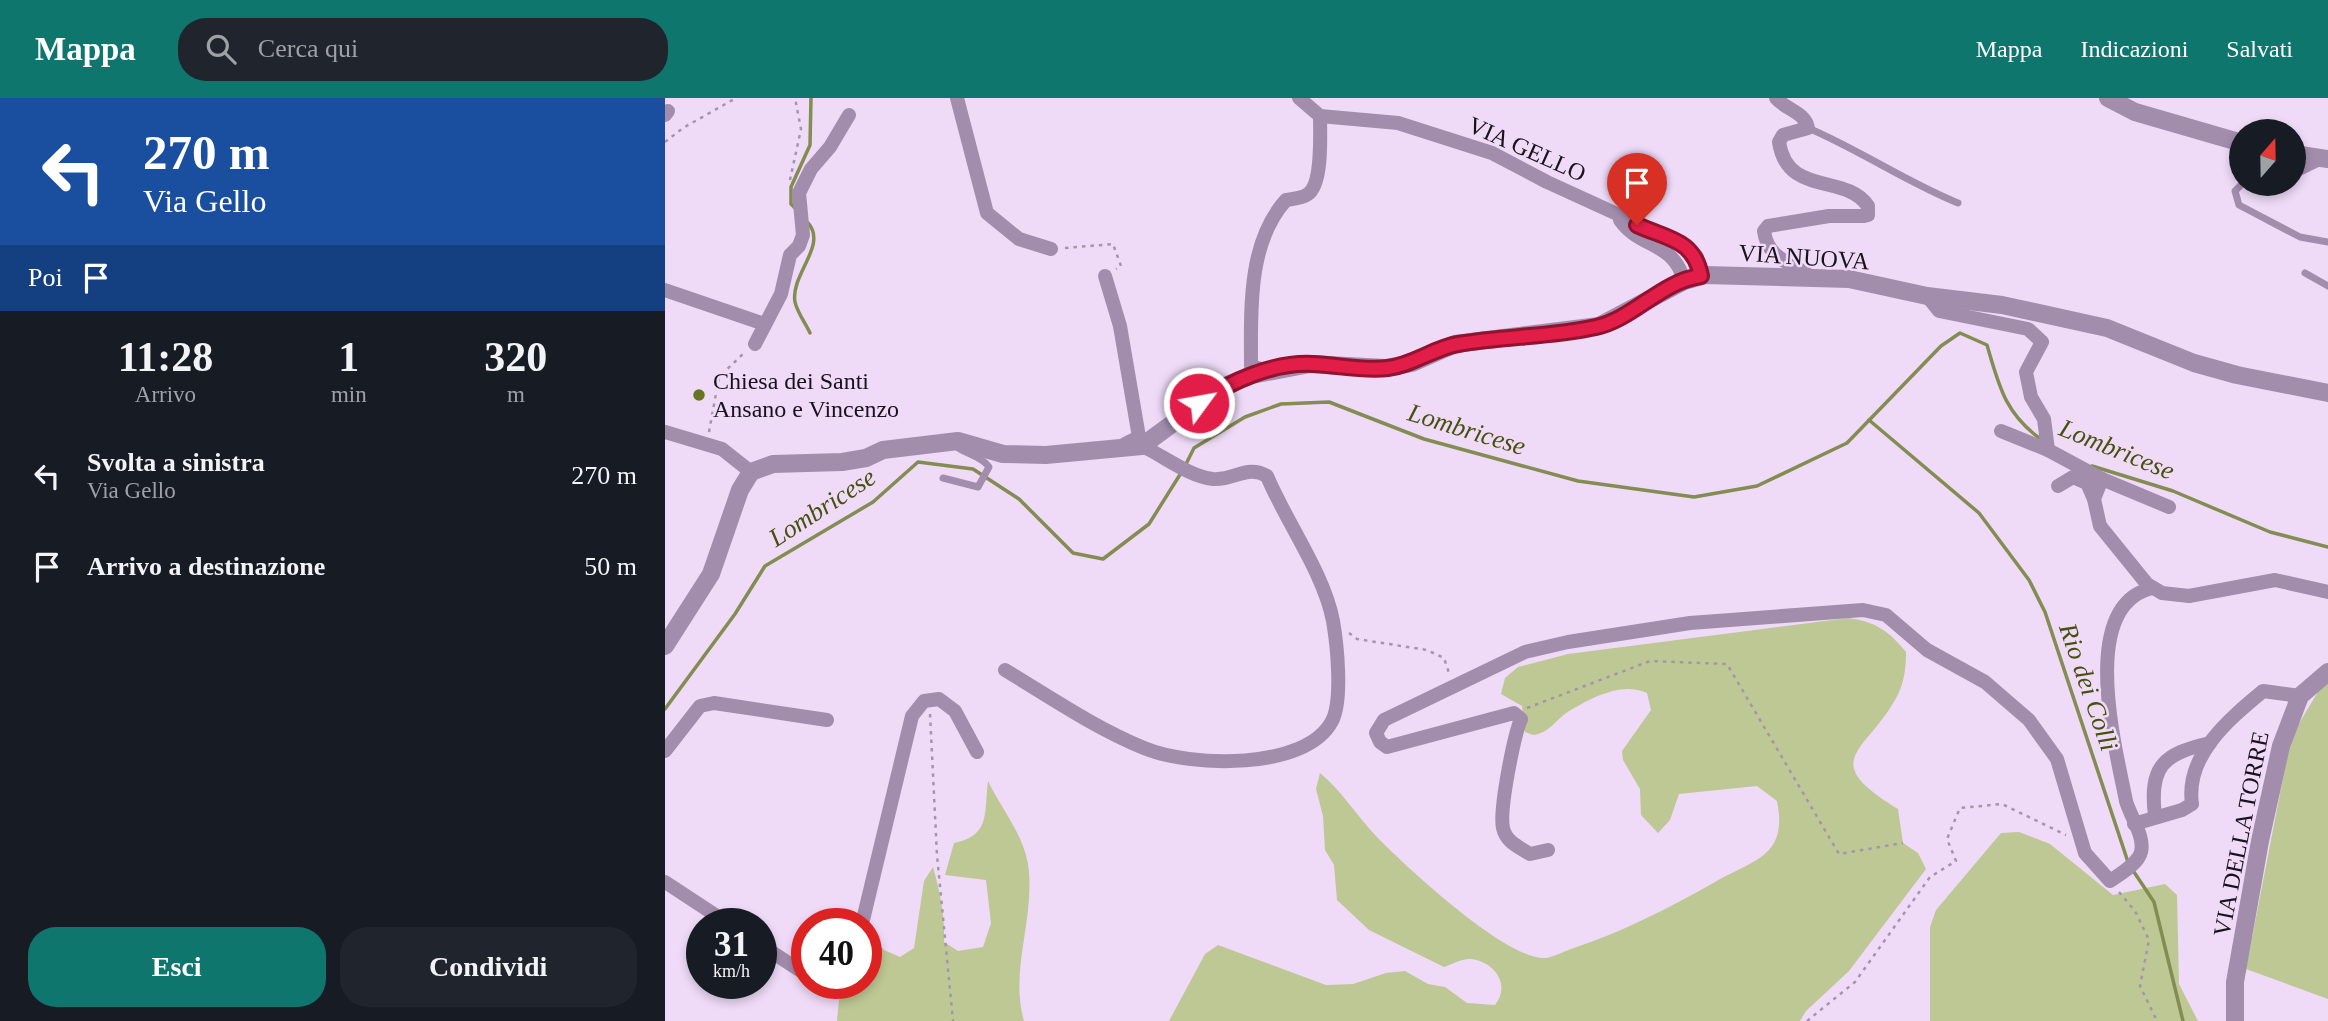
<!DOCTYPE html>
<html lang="it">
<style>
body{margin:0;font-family:"Times New Roman",serif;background:#20242c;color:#f1f3f6;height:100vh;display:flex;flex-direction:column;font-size:26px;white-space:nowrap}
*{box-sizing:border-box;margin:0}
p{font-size:23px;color:#9ea1a6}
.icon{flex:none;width:38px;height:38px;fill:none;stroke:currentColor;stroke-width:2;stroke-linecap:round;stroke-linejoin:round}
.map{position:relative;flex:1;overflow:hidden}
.details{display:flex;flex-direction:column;background:#171b24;width:665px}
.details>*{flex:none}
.guide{background:#1a4fa0;color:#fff;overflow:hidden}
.needle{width:46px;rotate:20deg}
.controls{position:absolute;left:1564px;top:21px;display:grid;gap:14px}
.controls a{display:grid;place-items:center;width:77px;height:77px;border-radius:50%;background:#171b24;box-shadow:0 4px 10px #0003;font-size:35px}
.speed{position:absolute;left:21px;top:810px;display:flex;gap:14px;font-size:35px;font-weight:700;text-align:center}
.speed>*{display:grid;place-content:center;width:91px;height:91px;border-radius:50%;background:#171b24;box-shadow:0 4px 10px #0003;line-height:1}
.speed small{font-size:18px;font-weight:400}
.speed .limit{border:10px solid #d22;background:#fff;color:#111}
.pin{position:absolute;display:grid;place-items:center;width:60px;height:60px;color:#fff;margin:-72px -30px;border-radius:50% 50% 50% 0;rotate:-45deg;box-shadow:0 0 7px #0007}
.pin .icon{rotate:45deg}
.me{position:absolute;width:77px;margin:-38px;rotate:58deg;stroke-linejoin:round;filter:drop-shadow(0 0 5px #0008)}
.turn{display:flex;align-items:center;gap:24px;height:147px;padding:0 28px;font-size:32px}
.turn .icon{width:91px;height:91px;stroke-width:2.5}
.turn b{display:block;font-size:49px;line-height:60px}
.then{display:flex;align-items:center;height:66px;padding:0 28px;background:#0003;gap:14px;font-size:26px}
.eta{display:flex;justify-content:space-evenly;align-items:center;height:119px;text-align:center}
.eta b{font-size:42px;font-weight:700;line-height:49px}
.button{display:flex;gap:14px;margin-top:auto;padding:14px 28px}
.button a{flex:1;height:80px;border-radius:28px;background:#0f766e;color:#fff;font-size:28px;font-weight:700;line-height:80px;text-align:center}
.button a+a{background:#20242c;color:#f1f3f6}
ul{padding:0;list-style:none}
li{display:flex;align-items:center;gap:21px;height:91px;padding:0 28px}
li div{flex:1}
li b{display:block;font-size:26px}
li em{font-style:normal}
header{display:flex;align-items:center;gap:42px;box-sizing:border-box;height:98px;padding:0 35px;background:#0f766e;color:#fff}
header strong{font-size:33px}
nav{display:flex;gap:38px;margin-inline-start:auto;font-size:24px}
.search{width:490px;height:63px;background:#20242c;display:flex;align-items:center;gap:18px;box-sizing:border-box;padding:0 24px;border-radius:28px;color:#9ea1a6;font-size:26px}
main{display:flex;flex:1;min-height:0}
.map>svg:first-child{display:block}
.green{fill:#bdc894}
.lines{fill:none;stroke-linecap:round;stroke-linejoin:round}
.stream{stroke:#838c51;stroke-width:3.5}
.path{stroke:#a595ab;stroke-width:2.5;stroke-dasharray:3.5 5;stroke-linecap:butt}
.service{stroke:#a38dad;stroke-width:7}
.minor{stroke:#a38dad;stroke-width:14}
.tertiary{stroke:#a38dad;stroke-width:18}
.route-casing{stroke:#92132f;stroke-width:18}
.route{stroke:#e11d48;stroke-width:12}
.poi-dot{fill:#687420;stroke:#efdbf8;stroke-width:2.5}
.labels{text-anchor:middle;stroke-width:5;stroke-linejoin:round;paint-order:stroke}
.street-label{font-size:24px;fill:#19121c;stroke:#efdbf8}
.poi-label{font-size:24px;fill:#19121c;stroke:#efdbf8;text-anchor:start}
.water-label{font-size:26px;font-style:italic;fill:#47500e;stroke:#efdbf8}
</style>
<header>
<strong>Mappa</strong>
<div class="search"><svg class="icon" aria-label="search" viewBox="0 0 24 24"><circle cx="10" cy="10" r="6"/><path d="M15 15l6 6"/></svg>Cerca qui</div>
<nav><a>Mappa</a><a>Indicazioni</a><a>Salvati</a></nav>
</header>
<main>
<section class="details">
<div class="guide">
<div class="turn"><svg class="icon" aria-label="left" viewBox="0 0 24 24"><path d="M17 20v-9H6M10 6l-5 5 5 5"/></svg><div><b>270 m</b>Via Gello</div></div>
<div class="then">Poi<svg class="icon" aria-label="arrive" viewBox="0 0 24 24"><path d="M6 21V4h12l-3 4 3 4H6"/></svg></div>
</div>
<div class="eta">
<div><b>11:28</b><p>Arrivo</p></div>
<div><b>1</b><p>min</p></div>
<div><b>320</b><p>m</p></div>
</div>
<ul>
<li><svg class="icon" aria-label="left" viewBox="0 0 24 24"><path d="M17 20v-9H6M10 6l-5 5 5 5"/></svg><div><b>Svolta a sinistra</b><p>Via Gello</p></div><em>270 m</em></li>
<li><svg class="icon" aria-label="arrive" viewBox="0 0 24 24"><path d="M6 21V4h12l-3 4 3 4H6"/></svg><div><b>Arrivo a destinazione</b></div><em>50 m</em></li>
</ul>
<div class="button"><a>Esci</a><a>Condividi</a></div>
</section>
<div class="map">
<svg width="1663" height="923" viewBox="0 0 1663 923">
<rect width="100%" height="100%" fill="#efdbf8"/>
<g class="green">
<path d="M1183 520C1210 523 1225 534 1241 554 1241 571 1239 587 1230 602 1199 656 1153 662 1233 711L1238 745 1253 755 1261 771 1184 873 1141 913 1135 923H504L540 856 553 847 661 887 688 886 721 875 740 873 763 886 780 889 802 905 830 907C846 887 830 864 806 861 798 860 787 866 779 869L704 832 672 802 669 767 660 752 658 718 651 691 655 675C677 693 691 717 711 738 739 767 842 863 881 860 888 859 898 854 906 851 955 835 1004 810 1050 784 1091 761 1123 758 1112 703L1092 688 1014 696 1005 722 993 735 976 717 975 691 958 662 957 653 986 612 982 595C957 583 926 600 904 613 890 622 885 635 868 637L860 634 857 608 836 596 840 580 853 569 903 556Z"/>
<polygon points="1663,577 1663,901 1581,871 1626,639"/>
<path d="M323 683C336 710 358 736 363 766 371 819 344 872 359 923H172L174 902 183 886H201L203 842 208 839 219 852 235 859 249 850 259 783 268 769C275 794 280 818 279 844L293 853 318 849 326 825 321 782 280 777 289 745C326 738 319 714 323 683Z"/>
<polygon points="1354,734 1385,746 1448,797 1500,786 1512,797 1514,886 1533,923 1265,923 1265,829 1271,812 1336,735"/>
</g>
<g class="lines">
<g class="stream">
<polyline points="131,111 126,106 126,89 145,47 146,0"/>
<path d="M143 125C163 147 125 177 130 204 132 214 141 226 145 235"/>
<polyline points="1204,322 1314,415 1364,482 1380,514 1463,764"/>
<path d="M520 368 529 350 580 319 616 306 664 304 759 341 913 383 1029 399 1092 388 1182 345 1276 248 1295 235 1322 247C1334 288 1340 316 1377 342"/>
<polyline points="1427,368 1508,393 1605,434 1663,449"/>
<polyline points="0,611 70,516 100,468 208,404 253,364 308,371 354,401 408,455 438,461 484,426 516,375"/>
<polyline points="1467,771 1489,804 1518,923"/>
</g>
<g class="path">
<polyline points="0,44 18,30 71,0"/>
<polyline points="125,82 136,31 130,0"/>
<polyline points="400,150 448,146 456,168 451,171"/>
<polyline points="44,334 54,279 79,255"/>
<polyline points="684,535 692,541 762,552 779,560 784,575"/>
<polyline points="862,610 985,563 1062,566 1174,756 1238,745"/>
<polyline points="265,616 272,757 288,923"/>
<polyline points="1454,794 1470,813 1484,842 1475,888 1492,923"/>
<polyline points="1142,923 1190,884 1265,779 1291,763 1282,741 1295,710 1337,706 1401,737"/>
</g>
<g class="service">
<path d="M1143 30C1195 52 1241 84 1293 105"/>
<polyline points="1629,77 1658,63"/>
<polyline points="1577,86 1570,93 1574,107 1635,139 1663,144"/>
<polyline points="1640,175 1663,188"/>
<path d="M278 380 313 389 324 369C316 357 298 356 288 346"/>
</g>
<g class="minor">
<polyline points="292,0 322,115 354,141 386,151"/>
<polyline points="634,0 655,18 733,25 827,55 882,84 1022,148 1032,159 1036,178"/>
<path d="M1111 0C1121 12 1140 14 1143 30L1118 37 1114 44C1122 99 1181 75 1203 108V117L1199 118H1164L1103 128 1099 133C1103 162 1126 164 1148 180"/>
<polyline points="0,17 3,13"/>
<path d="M955 122C975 151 1009 143 1019 183"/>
<polyline points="440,178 455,228 474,339 460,346"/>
<polyline points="0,192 99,226"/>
<polyline points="1262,198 1274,213 1363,231 1377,244 1361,274 1366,299 1379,321 1383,352 1437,381 1429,401 1435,428 1482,486 1497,495 1524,498 1610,482 1663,494"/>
<polyline points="90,246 116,196 125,157 134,148 138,137 134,95 146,71 165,49 184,17"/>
<path d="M602 273 586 268C586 214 582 145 621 102 628 101 638 100 643 96 658 86 655 35 655 18"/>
<polyline points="1336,333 1383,352"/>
<polyline points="0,334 57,351 86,374"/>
<polyline points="1437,381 1504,409"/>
<polyline points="1393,388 1408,379 1422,385 1429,401"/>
<path d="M340 572C385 599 430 630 479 650 524 669 641 673 667 623 678 602 672 546 668 523 659 475 621 424 602 378 582 366 569 383 548 381 523 378 499 358 477 348"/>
<polyline points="0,653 35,608 49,605 162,622"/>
<path d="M1490 718C1484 668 1498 656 1545 645"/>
<path d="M1469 726 1517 712 1527 706C1520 658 1563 622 1598 593L1635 598"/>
<path d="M883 752 865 756C854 749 841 744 838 730 834 712 849 638 856 621L849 615 722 649 715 644 711 635 719 622 860 554 903 544 1025 525 1198 512 1221 517 1262 552 1320 584 1364 622 1392 661 1420 755 1445 783C1455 776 1473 766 1476 754 1480 738 1465 718 1461 703 1451 651 1412 506 1488 490"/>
<polyline points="0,784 64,826"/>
<polyline points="197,826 247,618 259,603 274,601 290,613 312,654"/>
<polyline points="96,847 142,877"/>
<polyline points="157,886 165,886"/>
</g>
<g class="tertiary">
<polyline points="1443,0 1470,14 1577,45"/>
<polyline points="1629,56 1663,61"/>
<polyline points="0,548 46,476 75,392 86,374 108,366 177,364 201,360 218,352 293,343 338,356 381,357 477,348 557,289 587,277 645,266 720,270 747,265 790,246 934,228 1019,183 1040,177 1184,181 1262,198 1337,207 1442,230 1529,265 1572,277 1663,295"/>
<polyline points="1570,923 1570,884 1595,743 1616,648 1635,598 1663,574"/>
</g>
</g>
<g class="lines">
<g class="route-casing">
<path id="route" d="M534 305C566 283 608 264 648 266 673 267 698 273 723 270 748 267 769 250 793 246 839 238 886 239 931 229 968 221 997 183 1036 178 1029 141 1002 141 972 127"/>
</g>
<use href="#route" class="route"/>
</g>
<circle class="poi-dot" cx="34" cy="297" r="7"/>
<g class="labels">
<g class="street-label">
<text transform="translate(862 51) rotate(24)" y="8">VIA GELLO</text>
<text transform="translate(1139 159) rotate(4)" y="8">VIA NUOVA</text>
<text transform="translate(1576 736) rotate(-79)" y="8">VIA DELLA TORRE</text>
</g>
<g class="poi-label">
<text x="48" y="291">Chiesa dei Santi<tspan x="48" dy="28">Ansano e Vincenzo</tspan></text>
</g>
<g class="water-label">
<text transform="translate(802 331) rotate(17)" y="9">Lombricese</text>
<text transform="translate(1452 351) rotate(22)" y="9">Lombricese</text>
<text transform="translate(157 409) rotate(-33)" y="9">Lombricese</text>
<text transform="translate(1424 589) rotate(71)" y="9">Rio dei Colli</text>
</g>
</g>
</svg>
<div class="controls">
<a><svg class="needle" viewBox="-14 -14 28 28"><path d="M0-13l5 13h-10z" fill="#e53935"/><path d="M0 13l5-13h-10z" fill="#9ea1a6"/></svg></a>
</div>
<div class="speed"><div>31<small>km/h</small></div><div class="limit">40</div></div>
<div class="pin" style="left:972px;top:127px;background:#d93025"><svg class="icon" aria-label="arrive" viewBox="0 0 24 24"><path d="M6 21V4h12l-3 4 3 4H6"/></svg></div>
<svg class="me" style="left:534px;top:305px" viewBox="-20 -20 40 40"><circle r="17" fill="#e11d48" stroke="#fff" stroke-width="3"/><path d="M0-11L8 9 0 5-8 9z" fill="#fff"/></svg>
</div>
</main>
